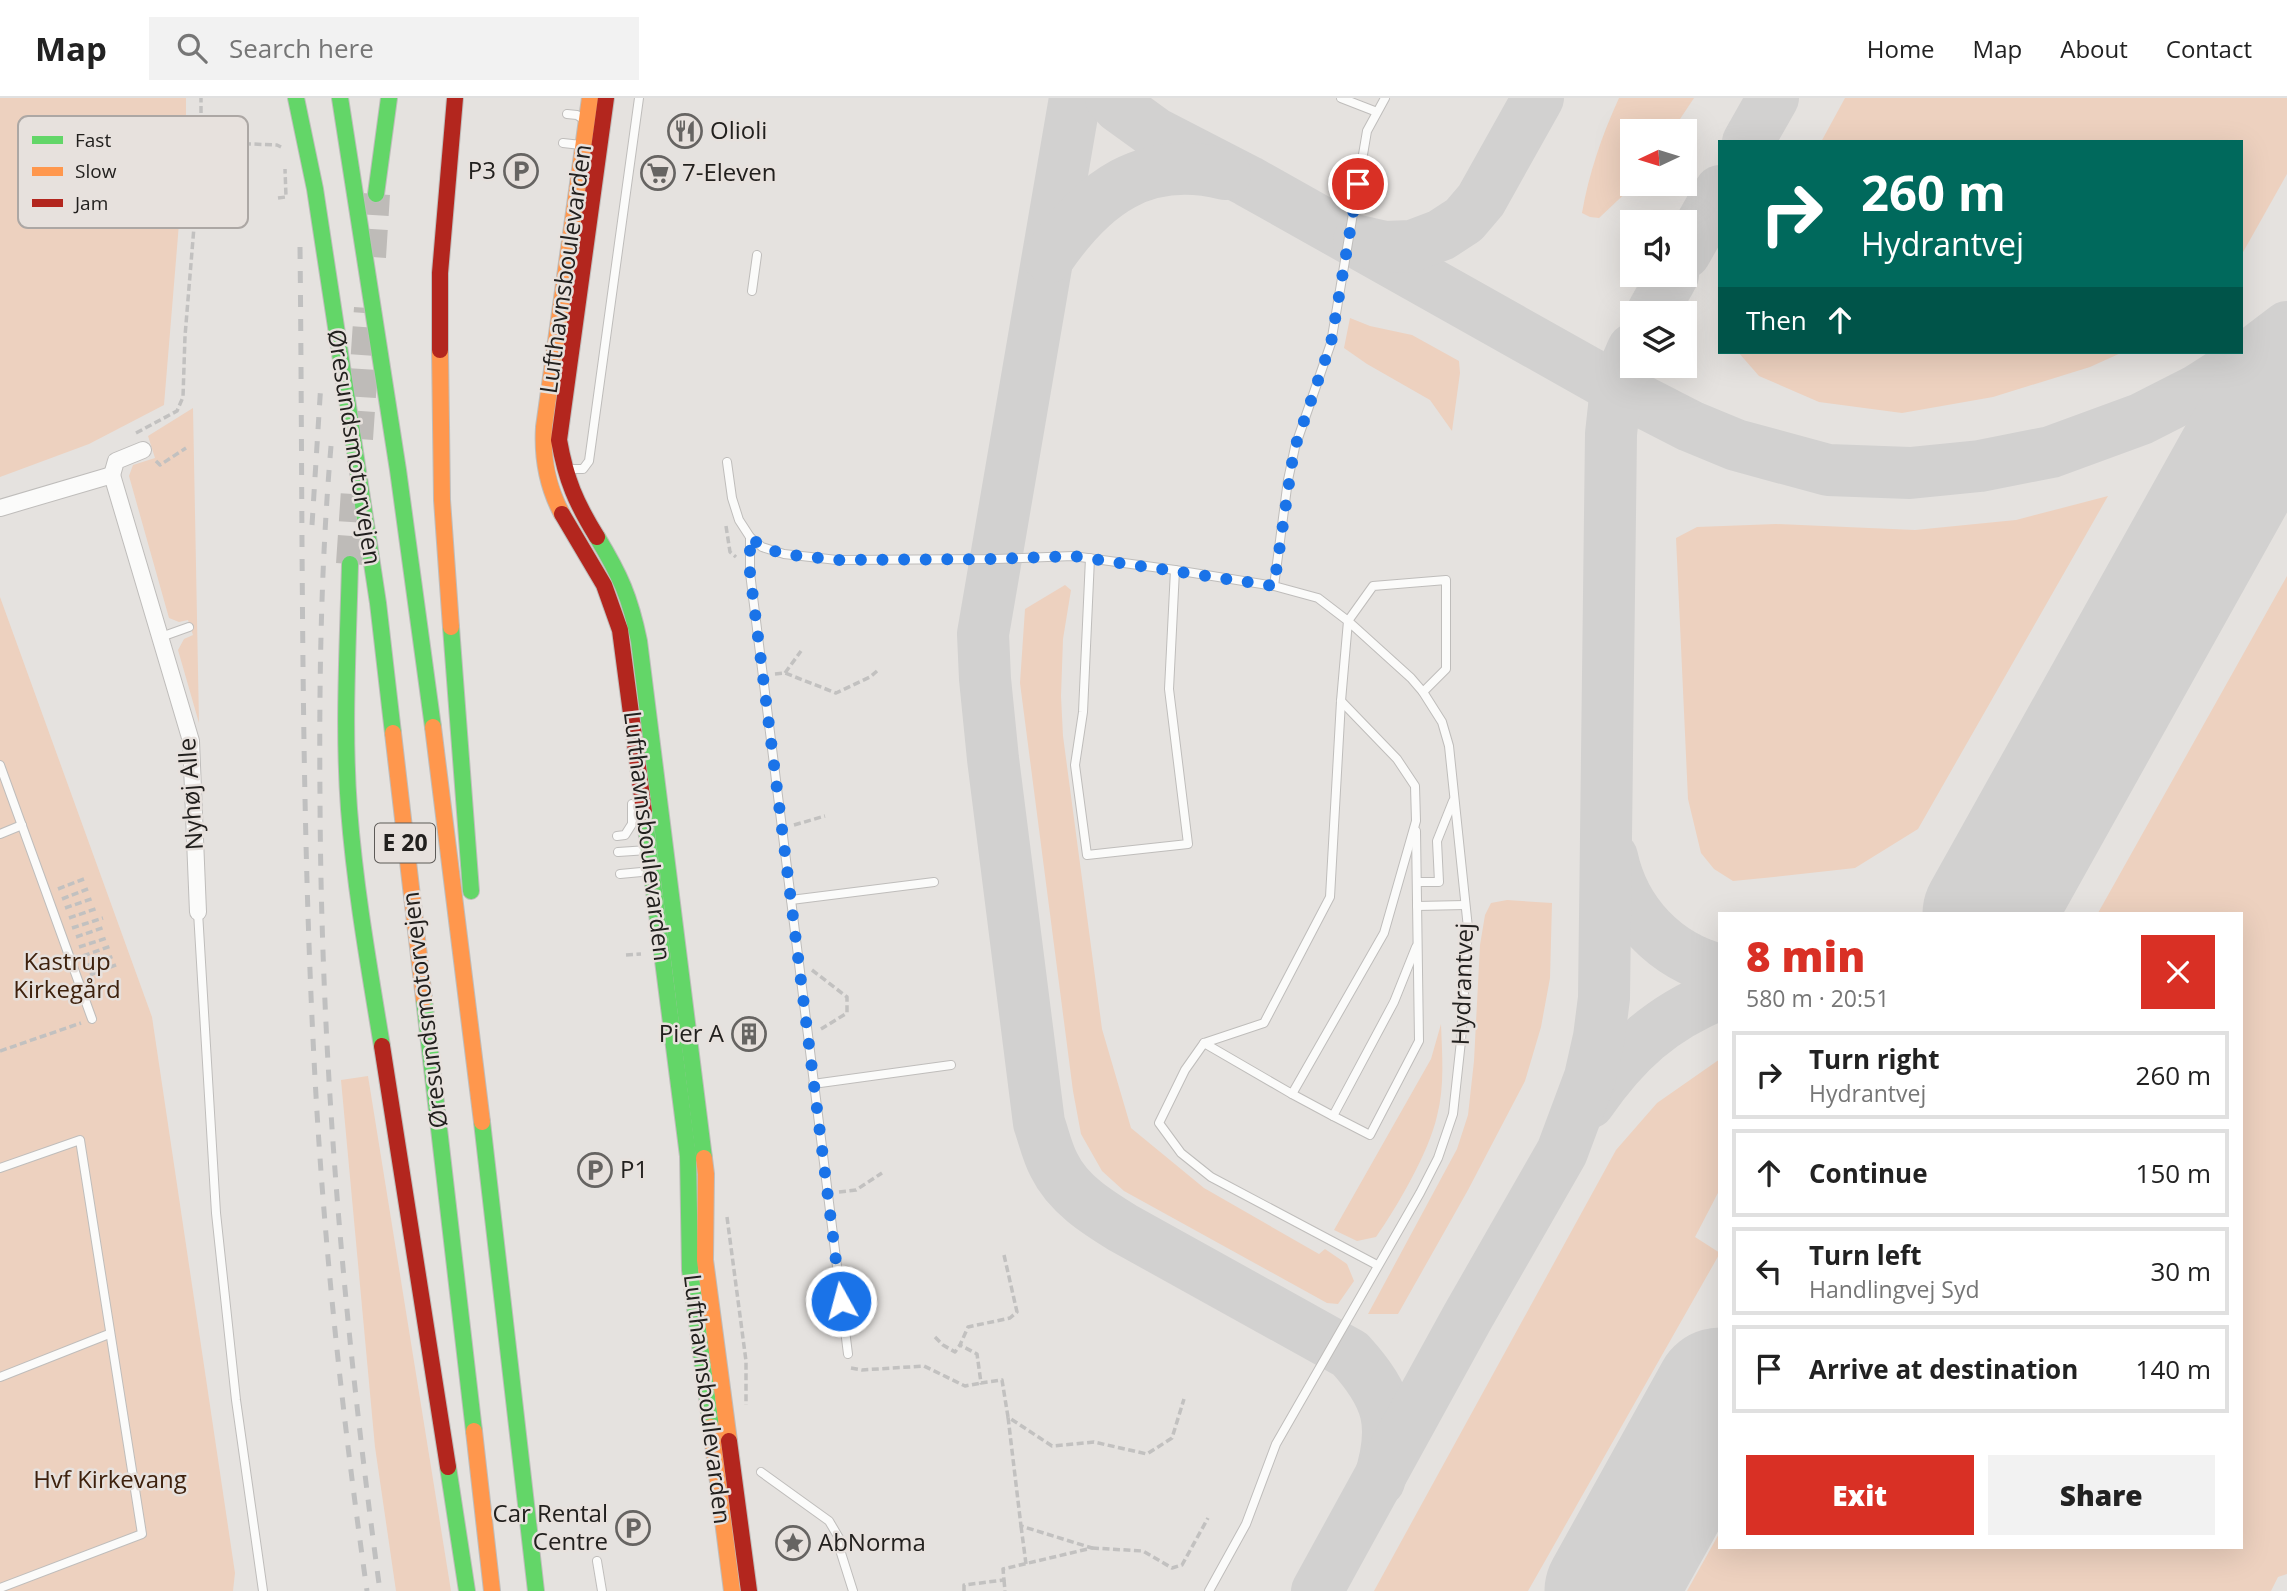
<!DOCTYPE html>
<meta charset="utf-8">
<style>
body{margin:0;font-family:"Open Sans",sans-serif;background:#f2f2f2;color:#222;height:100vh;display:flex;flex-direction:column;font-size:26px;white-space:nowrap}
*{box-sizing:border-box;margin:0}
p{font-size:23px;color:#767676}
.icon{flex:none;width:38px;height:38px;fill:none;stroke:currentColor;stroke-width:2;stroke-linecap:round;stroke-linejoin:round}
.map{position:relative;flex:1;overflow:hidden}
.panel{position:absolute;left:1718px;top:814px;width:525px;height:637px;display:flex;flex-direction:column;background:#fff;border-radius:0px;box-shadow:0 7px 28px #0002}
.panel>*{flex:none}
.guide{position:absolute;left:1718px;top:42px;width:525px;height:214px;border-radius:0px;box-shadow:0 7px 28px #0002;background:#00695c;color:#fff;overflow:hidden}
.needle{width:46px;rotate:266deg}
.fabs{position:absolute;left:1620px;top:21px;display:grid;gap:14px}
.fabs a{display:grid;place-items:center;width:77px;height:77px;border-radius:0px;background:#fff;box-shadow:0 7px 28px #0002;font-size:35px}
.pin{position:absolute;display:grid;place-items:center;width:60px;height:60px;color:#fff;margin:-30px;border:4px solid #fff;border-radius:50%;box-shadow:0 2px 7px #0007}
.me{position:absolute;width:77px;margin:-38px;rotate:353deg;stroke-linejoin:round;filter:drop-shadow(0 0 5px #0008)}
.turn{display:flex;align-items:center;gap:24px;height:147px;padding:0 28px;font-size:32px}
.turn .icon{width:91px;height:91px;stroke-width:2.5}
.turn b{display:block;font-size:49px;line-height:60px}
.then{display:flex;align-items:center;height:66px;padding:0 28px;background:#0003;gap:14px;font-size:26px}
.round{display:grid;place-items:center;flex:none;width:74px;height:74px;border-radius:0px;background:#f2f2f2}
.summary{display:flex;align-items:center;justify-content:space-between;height:119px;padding:0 28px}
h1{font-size:42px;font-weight:800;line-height:52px;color:#d93025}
.primary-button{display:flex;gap:14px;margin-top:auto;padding:14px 28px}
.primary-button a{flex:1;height:80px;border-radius:0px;background:#d93025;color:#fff;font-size:28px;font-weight:800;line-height:80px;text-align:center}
.primary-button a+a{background:#f2f2f2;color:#222}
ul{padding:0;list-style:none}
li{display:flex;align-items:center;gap:21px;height:88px;margin:0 14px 10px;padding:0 14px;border:4px solid #e0e0e0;border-radius:0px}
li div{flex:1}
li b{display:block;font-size:26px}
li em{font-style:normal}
header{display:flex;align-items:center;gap:42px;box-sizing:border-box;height:98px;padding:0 35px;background:#fff;border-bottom:2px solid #e0e0e0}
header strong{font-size:33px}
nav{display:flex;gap:38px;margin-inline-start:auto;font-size:24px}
.search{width:490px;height:63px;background:#f2f2f2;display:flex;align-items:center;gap:18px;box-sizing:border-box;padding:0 24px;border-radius:0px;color:#767676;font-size:26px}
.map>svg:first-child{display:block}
.green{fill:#edd1bf}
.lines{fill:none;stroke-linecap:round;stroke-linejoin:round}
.taxiway{stroke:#d2d1d0;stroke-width:52}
.runway{stroke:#d2d1d0;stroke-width:131}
.highway-tunnel{stroke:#bebbb8;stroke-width:28;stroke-dasharray:28 14;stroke-linecap:butt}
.lane-casing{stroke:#bfbdbb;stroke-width:10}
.street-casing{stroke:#bfbdbb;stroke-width:18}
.fast-casing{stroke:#bfbdbb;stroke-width:18}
.slow-casing{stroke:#bfbdbb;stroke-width:18}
.jam-casing{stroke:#bfbdbb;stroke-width:18}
.path{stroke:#c2c1c0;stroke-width:3.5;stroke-dasharray:7 3.5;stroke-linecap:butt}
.lane{stroke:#fbfbfa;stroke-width:8}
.street{stroke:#fbfbfa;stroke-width:16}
.fast{stroke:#63d668;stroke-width:16}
.slow{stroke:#ff974d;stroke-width:16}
.jam{stroke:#b3261e;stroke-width:16}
.rail{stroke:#c0c0c0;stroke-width:5;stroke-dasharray:12 12;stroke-linecap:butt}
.route{stroke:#1a73e8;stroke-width:12;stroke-dasharray:0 21.6}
.labels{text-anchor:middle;stroke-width:5;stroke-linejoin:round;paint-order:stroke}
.shield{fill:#e7e1dd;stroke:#5d5a57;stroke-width:2}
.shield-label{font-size:23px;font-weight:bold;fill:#22201e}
.poi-label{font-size:24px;fill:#22201e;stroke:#e7e1dd;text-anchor:start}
.street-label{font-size:24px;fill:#22201e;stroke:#e7e1dd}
.park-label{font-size:24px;fill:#3e210d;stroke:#e7e1dd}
.key{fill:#e7e1dd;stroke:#aca7a4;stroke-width:2}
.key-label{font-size:19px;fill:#22201e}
</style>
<header>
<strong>Map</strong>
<div class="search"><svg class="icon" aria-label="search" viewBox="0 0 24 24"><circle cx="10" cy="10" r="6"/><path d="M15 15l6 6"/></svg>Search here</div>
<nav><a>Home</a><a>Map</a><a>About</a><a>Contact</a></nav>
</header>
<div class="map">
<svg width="2287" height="1493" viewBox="0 0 2287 1493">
<rect width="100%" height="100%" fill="#e5e2df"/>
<g class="green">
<polygon points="0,0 186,0 186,41 164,307 89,346 0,379"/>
<path d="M1619 0H1694L1672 33H1633V86H1635L1599 120 1590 119 1582 115C1589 75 1602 37 1619 0Z"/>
<polygon points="1845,0 2287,0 2287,76 2242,156 2242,44 1821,44"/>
<polygon points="1350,220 1370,228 1412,237 1459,263 1460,275 1452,333 1430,302 1367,266 1344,250"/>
<polygon points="1738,254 2123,254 2090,269 1993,299 1902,315 1819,304 1759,278"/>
<polygon points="193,310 199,625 178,552 184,541 193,537 188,522 179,524 169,520 129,378 133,367 155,360 148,338"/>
<polygon points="2108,398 1918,731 1855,770 1774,779 1733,783 1714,771 1701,755 1688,701 1676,440 1697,429 1776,426 1915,432 2016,422"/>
<polygon points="2287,478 2287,1476 2278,1479 2271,1493 1687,1493 1720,1434 1720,1449 2242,1449 2242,816 2098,815"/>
<polygon points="1065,487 1071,492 1063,541 1061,598 1063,638 1102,931 1131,1030 1204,1090 1319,1156 1325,1151 1347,1166 1354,1183 1338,1206 1327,1205 1124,1093 1102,1073 1081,1036 1073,993 1020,585 1025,511"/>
<polygon points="0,499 152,919 235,1475 233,1493 0,1493"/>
<polygon points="1507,802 1552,805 1550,880 1541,929 1525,983 1468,1092 1398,1216 1368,1216 1457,1051 1468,1017 1474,963 1480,847 1485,817 1491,805"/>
<path d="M1441 926C1442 956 1445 988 1437 1018 1429 1054 1397 1109 1376 1139L1357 1143 1334 1132 1431 961Z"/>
<polygon points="1720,961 1720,1091 1695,1139 1720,1155 1528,1493 1374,1493 1616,1052 1657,1005"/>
<polygon points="368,978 451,1493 396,1493 375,1349 341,982"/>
</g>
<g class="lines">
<g class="taxiway">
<path d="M1075 0 983 536 985 581 993 661 1039 1025C1044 1039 1047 1054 1054 1067 1068 1096 1097 1114 1123 1130L1350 1256C1389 1299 1397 1327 1379 1383"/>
<polyline points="1111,0 1119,9 1155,35 1248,83 1616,290 1690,328 1736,347 1828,372 1910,375 1980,368 2051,354 2141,321 2198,292 2237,267 2287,229"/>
<polyline points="1748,44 1773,0"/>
<polyline points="1359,143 1385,149 1412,148 1441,137 1464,122 1481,102 1538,0"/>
<polyline points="1685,155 1720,93"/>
<path d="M1049 159C1093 95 1144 56 1225 76"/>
<polyline points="1652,215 1673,177"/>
<path d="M1612 759C1624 815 1665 858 1720 872"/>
<polyline points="1962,816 1989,790 2034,734"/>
<path d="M1589 1005C1625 953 1661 920 1720 896"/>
<polyline points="1317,1493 1467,1220 1562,1054 1590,979 1599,939 1604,900 1611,336 1616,290 1633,251"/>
</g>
<g class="runway">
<polyline points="1988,816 2287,280"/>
<polyline points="1610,1493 1720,1295"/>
</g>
<g class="highway-tunnel">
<polyline points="372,159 376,96"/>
<polyline points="359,341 368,210"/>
<polyline points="350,466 355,392"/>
</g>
<g class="lane-casing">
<g id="lane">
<polyline points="1341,0 1377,14"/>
<polyline points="567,16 577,17 583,21"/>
<polyline points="563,45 581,47"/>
<polyline points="752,193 757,157"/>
<polyline points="727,364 732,400 739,422 750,439 750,475 848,1256"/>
<polyline points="567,371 583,371 589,363 639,0"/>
<polyline points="750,439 762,449 784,456 837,462 996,461 1073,458 1175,472"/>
<polyline points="1090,460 1083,614 1075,667 1087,757 1188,746 1169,591 1175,472 1274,488"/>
<polyline points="161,539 189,529"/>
<polyline points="0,667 92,921"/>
<polyline points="0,736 22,727"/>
<polyline points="617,738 625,737 632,726 632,706"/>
<polyline points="618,754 648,752"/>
<polyline points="620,776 652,773"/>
<polyline points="1417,784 1439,784 1437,743 1453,703"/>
<polyline points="791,802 934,784"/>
<polyline points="1417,808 1465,807"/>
<polyline points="198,814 216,1115 236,1302 263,1493"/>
<polyline points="1204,945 1292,996 1384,835 1416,723 1415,688 1397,661 1341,603"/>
<polyline points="813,986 951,967"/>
<polyline points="1292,996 1333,1018 1394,904 1416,849"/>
<polyline points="1333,1018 1370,1037 1419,943 1416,733"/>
<polyline points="0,1070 80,1042 142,1436 0,1490"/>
<polyline points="1377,1167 1211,1079 1181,1055 1159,1025 1185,972 1204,945 1264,925 1330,799 1341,603 1348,523 1373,488 1446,482 1446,571 1423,594 1411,580 1348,523 1318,500 1274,488 1288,382 1295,349 1331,245 1367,33 1385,0"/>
<polyline points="0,1279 109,1236"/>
<polyline points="761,1374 829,1423 839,1440 841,1455 853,1493"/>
<polyline points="597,1463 602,1493"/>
<polyline points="1209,1493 1246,1426 1276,1346 1420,1095 1438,1060 1453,1016 1461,943 1468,830 1449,648 1442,624 1423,594"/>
</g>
</g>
<g class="street-casing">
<g id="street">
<polyline points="112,377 191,643 198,814"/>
<polyline points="112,377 116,363 143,352"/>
<polyline points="0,410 112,377"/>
</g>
</g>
<g class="fast-casing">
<g id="fast">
<polyline points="296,0 315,91 378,505 393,635"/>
<polyline points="340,0 398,372 433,629"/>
<polyline points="376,96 389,0"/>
<path d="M597 439C620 477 630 499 639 543L704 1060"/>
<path d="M350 466C348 547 343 630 349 711 355 790 369 869 382 948"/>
<polyline points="451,529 471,793"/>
<polyline points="644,714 688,1058 690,1172 711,1329"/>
<polyline points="424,901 474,1333"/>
<polyline points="482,1024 536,1493"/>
<polyline points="448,1369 467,1493"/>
</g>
</g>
<g class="slow-casing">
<g id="slow">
<polyline points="440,252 442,402 451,529"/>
<path d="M562 416C547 388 542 361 544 329L590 0"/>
<polyline points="433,629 482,1024"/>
<polyline points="393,635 424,901"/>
<polyline points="704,1060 706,1076 705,1162 729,1343"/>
<polyline points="711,1329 732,1493"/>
<polyline points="474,1333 492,1493"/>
</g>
</g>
<g class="jam-casing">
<g id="jam">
<polyline points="440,252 440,175 455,0"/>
<polyline points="562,416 604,487 620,532 644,714"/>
<path d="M597 439C576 405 566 382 559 342L606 0"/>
<polyline points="382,948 448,1369"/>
<polyline points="729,1343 749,1493"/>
</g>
</g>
<g class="path">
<polyline points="202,44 277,47 281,49"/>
<polyline points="278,100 286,99 285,71"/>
<polyline points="136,335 177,313 183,299 185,238 201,44 201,0"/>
<polyline points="156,363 160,367 186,350"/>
<polyline points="726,428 730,454 736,459"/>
<polyline points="785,575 801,553"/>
<polyline points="775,576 785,575 836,595 870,579 877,573"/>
<polyline points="794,727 825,718"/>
<polyline points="58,791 84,781"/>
<polyline points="62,801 90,790"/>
<polyline points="65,810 94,800"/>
<polyline points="69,820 98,810"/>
<polyline points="72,830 103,820"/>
<polyline points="76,839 105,829"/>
<polyline points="79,849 107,840"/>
<polyline points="626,857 641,856"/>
<polyline points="83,858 111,848"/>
<polyline points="86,868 114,858"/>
<polyline points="812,872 847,899 847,915 821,931"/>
<polyline points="90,877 118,866"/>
<polyline points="0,953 81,925"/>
<polyline points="839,1094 856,1092 882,1075"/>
<polyline points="727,1119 746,1263 746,1307"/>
<polyline points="1004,1157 1017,1214 1010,1220 968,1229 960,1247 977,1256 981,1285 1002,1282 1008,1319 1052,1348 1094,1344 1147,1356 1172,1340 1184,1301"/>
<polyline points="935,1239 943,1247 955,1254 960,1247"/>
<polyline points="851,1270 862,1272 924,1268 965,1288 981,1285"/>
<polyline points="1021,1428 1026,1466"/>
<polyline points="1092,1450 1143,1453 1172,1470 1182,1467 1208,1420"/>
<polyline points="1004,1482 1005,1493"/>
<polyline points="964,1493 964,1487 1004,1482 1003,1471 1092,1450 1021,1428 1008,1319"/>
</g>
<use href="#lane" class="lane"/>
<use href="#street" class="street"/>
<use href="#fast" class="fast"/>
<use href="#slow" class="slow"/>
<use href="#jam" class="jam"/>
<g class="rail">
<path d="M300 149C303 419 300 691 314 961 323 1139 342 1316 367 1493"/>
<path d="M331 348C321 465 319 582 320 699 321 965 344 1229 380 1493"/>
<polyline points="312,427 321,284"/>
</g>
</g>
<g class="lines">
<polyline class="route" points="841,1203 750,475 750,439 762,449 784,456 837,462 996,461 1073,458 1274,488 1292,365 1295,349 1331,245 1358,86"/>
</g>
<defs>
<g id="restaurant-ring" transform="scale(1.75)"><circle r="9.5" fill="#e7e1dd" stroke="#666462" stroke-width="1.5"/><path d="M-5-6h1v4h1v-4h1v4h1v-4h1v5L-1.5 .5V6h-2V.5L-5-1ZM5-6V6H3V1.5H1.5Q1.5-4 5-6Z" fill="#666462"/></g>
<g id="parking-ring" transform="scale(1.75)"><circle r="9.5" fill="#e7e1dd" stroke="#666462" stroke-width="1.5"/><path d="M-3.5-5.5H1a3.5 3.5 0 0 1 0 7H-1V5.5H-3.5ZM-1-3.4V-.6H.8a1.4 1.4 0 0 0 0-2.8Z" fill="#666462"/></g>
<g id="supermarket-ring" transform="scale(1.75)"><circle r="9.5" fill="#e7e1dd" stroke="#666462" stroke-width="1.5"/><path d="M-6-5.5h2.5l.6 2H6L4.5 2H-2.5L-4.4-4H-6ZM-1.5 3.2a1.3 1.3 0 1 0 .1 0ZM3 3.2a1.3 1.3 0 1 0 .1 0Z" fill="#666462"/></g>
<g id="building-ring" transform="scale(1.75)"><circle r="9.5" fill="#e7e1dd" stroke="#666462" stroke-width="1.5"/><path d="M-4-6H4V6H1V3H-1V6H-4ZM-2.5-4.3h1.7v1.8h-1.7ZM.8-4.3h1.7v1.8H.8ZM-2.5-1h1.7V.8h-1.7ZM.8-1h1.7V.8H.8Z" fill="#666462"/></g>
<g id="sight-ring" transform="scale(1.75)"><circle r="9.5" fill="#e7e1dd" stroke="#666462" stroke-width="1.5"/><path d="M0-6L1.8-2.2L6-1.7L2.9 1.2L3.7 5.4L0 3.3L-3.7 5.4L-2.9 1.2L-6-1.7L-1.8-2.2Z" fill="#666462"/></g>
</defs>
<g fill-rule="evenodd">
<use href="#restaurant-ring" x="685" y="33"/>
<use href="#parking-ring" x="521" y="73"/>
<use href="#supermarket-ring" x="658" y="75"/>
<use href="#building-ring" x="749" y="936"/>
<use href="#parking-ring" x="595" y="1072"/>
<use href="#parking-ring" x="633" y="1430"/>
<use href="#sight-ring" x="793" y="1445"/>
</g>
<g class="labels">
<rect class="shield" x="375" y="725.5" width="60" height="39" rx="5"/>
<g class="shield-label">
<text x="405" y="753">E 20</text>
</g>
<g class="poi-label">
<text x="710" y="41">Olioli</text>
<text x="496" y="81" text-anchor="end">P3</text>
<text x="682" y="83">7-Eleven</text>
<text x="724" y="944" text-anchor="end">Pier A</text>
<text x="620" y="1080">P1</text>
<text x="608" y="1424" text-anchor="end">Car Rental<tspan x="608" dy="28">Centre</tspan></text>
<text x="818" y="1453">AbNorma</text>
</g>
<g class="street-label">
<text transform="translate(566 171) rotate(-82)" y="8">Lufthavnsboulevarden</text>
<text transform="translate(354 349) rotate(81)" y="8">Øresundsmotorvejen</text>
<text transform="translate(191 696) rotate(-94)" y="8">Nyhøj Alle</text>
<text transform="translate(647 738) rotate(83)" y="8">Lufthavnsboulevarden</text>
<text transform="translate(1463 886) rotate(-88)" y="8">Hydrantvej</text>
<text transform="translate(425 912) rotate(-97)" y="8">Øresundsmotorvejen</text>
<text transform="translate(707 1301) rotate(83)" y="8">Lufthavnsboulevarden</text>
</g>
<g class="park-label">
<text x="67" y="872">Kastrup<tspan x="67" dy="28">Kirkegård</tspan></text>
<text x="110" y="1390">Hvf Kirkevang</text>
</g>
</g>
<rect x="18" y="18" width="230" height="112" rx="10" class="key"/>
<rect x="32" y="38" width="31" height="8" fill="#63d668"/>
<rect x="32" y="69" width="31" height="9" fill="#ff974d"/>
<rect x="32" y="101" width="31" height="8" fill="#b3261e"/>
<g class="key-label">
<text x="75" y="49">Fast</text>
<text x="75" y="80">Slow</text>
<text x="75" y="112">Jam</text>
</g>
</svg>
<div class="fabs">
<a><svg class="needle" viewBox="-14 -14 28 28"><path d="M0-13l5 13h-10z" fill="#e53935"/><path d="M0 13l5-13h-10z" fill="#767676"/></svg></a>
<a><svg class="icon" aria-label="sound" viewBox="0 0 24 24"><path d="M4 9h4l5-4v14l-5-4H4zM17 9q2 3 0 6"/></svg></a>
<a><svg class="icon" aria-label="layers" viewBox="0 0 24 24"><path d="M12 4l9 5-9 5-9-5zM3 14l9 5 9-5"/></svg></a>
</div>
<div class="pin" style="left:1358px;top:86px;background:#d93025"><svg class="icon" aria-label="arrive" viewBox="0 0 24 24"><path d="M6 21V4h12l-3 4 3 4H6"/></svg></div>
<svg class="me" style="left:841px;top:1203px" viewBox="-20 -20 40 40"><circle r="17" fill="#1a73e8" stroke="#fff" stroke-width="3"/><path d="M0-11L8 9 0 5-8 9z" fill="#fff"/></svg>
<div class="guide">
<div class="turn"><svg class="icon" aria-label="right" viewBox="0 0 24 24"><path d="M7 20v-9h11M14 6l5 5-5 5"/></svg><div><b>260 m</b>Hydrantvej</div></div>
<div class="then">Then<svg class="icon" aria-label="ahead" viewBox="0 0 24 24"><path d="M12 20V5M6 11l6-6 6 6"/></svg></div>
</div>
<section class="panel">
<div class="summary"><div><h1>8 min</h1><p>580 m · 20:51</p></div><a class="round" style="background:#d93025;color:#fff"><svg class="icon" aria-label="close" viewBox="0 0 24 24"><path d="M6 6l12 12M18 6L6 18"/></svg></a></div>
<ul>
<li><svg class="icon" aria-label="right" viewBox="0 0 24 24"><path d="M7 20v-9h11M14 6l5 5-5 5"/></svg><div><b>Turn right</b><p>Hydrantvej</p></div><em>260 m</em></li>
<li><svg class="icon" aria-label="ahead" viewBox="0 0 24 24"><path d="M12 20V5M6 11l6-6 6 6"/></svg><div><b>Continue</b></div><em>150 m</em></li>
<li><svg class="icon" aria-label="left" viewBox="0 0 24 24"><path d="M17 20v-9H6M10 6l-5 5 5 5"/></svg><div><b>Turn left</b><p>Handlingvej Syd</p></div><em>30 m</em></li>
<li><svg class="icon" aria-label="arrive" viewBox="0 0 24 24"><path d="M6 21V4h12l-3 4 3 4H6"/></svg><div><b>Arrive at destination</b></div><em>140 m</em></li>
</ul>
<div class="primary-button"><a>Exit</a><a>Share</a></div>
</section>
</div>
